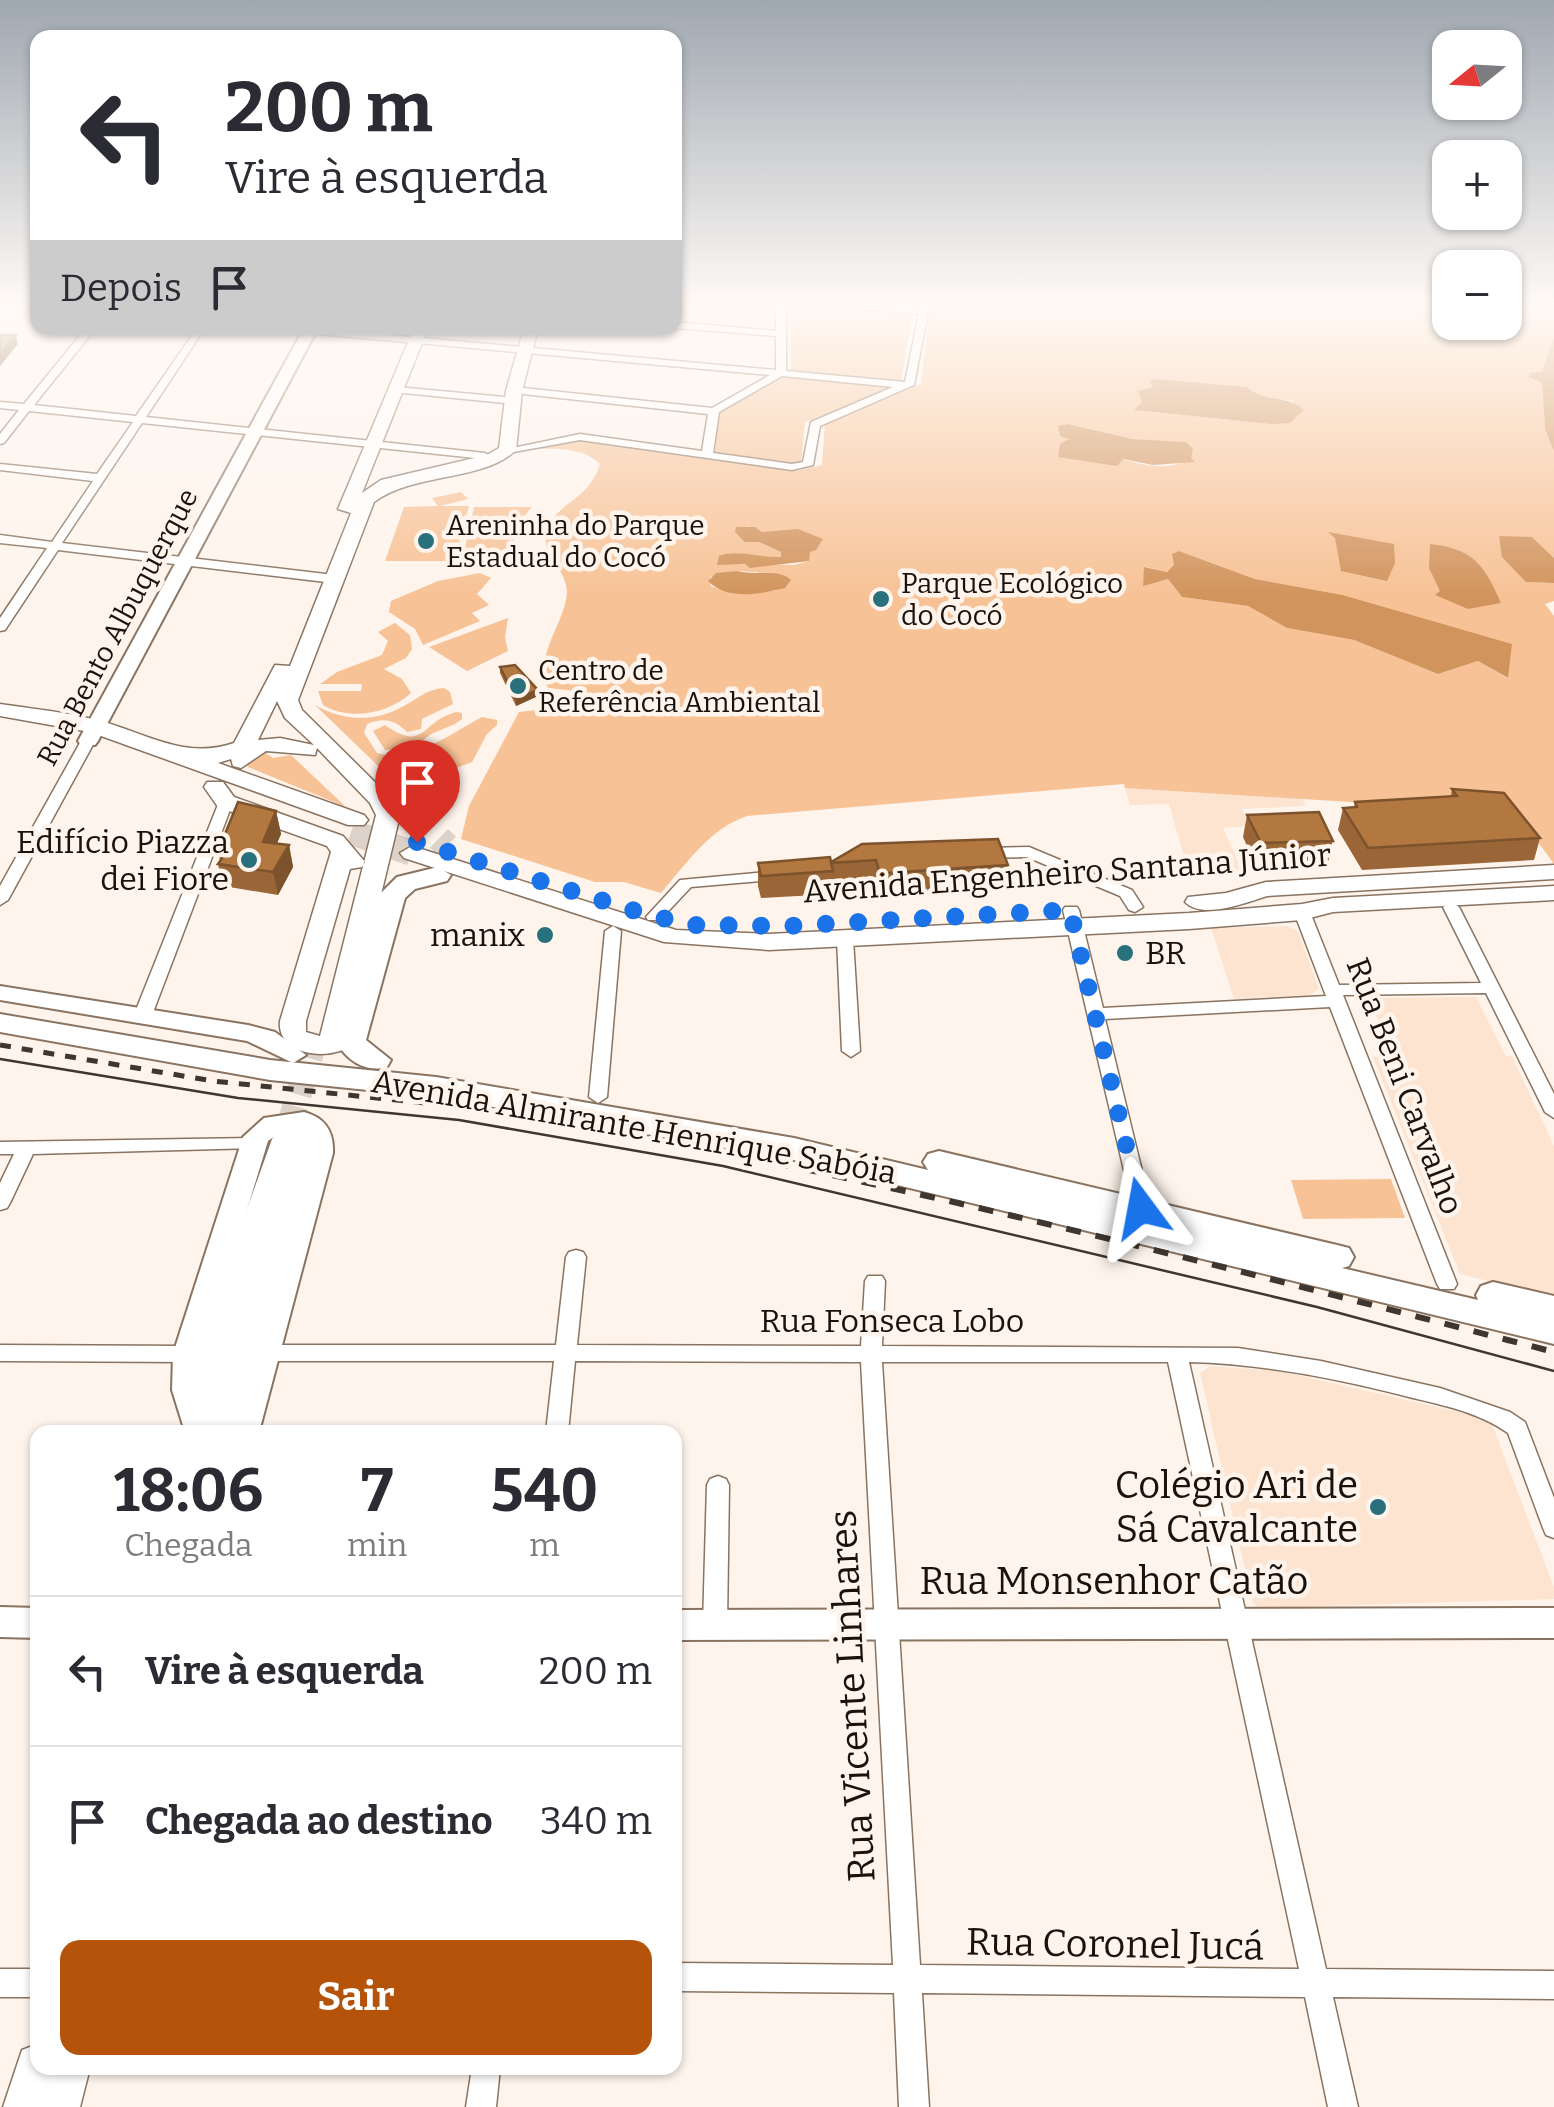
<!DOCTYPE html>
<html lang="pt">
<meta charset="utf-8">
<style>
body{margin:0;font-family:Bitter,serif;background:#f7f7f7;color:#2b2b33;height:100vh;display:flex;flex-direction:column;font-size:38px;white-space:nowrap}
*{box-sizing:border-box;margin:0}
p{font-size:32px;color:#7c7c81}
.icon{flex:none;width:55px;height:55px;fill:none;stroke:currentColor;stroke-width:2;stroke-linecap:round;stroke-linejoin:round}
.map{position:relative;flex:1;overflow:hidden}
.side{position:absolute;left:30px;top:1425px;width:652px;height:650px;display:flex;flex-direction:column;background:#fff;border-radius:20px;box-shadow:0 2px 8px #0004}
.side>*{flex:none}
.hud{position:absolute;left:30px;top:30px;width:652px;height:305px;border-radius:20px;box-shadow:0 2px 8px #0004;background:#fff;color:#2b2b33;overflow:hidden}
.needle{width:65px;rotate:252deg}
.tools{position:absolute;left:1432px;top:30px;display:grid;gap:20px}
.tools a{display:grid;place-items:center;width:90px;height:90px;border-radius:20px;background:#fff;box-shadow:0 2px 8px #0004;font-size:50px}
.pin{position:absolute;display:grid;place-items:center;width:85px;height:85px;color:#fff;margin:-102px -42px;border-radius:50% 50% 50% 0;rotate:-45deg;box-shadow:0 0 10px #0007}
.pin .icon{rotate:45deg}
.me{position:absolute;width:110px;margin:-55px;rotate:347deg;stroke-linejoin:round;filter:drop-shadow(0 0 8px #0008)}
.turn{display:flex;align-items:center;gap:35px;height:210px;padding:0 30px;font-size:45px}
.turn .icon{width:130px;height:130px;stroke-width:2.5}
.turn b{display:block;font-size:70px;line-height:85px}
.then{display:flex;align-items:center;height:95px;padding:0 30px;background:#0003;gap:20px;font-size:38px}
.eta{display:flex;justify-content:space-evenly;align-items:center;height:170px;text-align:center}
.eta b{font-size:60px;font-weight:700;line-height:70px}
.primary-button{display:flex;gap:20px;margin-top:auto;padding:20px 30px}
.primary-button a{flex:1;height:115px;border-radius:20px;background:#b45309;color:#fff;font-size:40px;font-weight:700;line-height:115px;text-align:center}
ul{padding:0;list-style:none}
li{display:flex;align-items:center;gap:30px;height:150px;padding:0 30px;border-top:2px solid #e1e1e2}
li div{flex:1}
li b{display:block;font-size:38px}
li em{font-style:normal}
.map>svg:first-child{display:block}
.built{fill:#fde4d0}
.green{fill:#f7c296;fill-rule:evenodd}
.water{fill:#d2945d}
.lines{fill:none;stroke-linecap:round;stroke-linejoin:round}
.primary-tunnel-far2{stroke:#dcd2ca;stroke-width:20;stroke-dasharray:20 10;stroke-linecap:butt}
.primary-tunnel-far1{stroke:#dcd2ca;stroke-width:26;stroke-dasharray:26 12;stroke-linecap:butt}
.primary-tunnel{stroke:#dcd2ca;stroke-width:32;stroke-dasharray:32 16;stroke-linecap:butt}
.street-casing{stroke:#897361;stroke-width:3}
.secondary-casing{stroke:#897361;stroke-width:4}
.primary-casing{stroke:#897361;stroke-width:3}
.highway-casing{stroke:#897361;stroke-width:4}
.street{fill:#fff;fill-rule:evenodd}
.secondary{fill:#fff;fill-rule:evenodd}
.primary{fill:#fff;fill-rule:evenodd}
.highway{fill:#fff;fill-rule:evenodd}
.tram{stroke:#3f362f;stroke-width:2.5}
.rail-far1{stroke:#3f362f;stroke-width:5;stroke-dasharray:11 11;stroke-linecap:butt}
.rail{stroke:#3f362f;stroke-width:6;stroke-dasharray:15 15;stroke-linecap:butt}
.wall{fill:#9a6637}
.shaded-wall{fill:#7d532d}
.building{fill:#b37740;stroke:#7d532d;stroke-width:2.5}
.route{stroke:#1a73e8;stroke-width:18;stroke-dasharray:0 32.4}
.poi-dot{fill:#29707d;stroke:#fef4ec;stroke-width:4}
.labels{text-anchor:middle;stroke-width:9;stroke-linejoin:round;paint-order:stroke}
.far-poi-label{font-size:28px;fill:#1a120b;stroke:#fef4ec;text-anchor:start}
.far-street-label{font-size:28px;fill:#1a120b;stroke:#fef4ec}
.poi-label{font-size:32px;fill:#1a120b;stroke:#fef4ec;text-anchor:end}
.street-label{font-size:32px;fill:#1a120b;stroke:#fef4ec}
.near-poi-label{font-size:38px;fill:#1a120b;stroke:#fef4ec;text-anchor:end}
.near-street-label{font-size:38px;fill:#1a120b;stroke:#fef4ec}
</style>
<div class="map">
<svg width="1554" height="2107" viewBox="0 0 1554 2107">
<rect width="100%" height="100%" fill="#fef4ec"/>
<g class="built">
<polygon points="675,301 773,302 773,329 675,323"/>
<polygon points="1125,788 1302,799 1306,806 1242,809 1250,826 1223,828 1242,870 1189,874 1169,804 1130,805"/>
<polygon points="1287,926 1298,931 1319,989 1310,995 1234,999 1211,928"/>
<polygon points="1476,997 1506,1056 1512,1056 1554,1146 1554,1297 1460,1274 1373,1057 1393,1056 1369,998"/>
<polygon points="1210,1366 1279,1371 1490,1419 1554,1587 1554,1599 1260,1608 1253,1604 1200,1373"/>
</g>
<g class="green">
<path d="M931 301H1450V322H1505V301H1554V337L1542 373H1530L1542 383 1545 429 1554 452V558L1532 537H1499L1526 582 1554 583V601L1545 604 1554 616V864L1527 827 1430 807 1125 788 1124 784 747 816C709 829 687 863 661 893L624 882H595L461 839 469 806 519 712 546 709 563 714 586 692 548 688C532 658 566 622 567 592 567 568 537 553 548 528 558 502 589 500 600 464 581 445 549 449 524 449L577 440 796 471 822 465 825 423 921 384ZM1155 379 1294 401 1270 424 1135 410 1154 387ZM1068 424 1132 439 1186 443 1191 458C1158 480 1105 452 1071 439ZM747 526 762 532H785L809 552V561L794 565 728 564 751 558 781 557V552L759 542ZM1179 551 1255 579 1343 595 1511 644 1507 678 1478 661 1438 674 1354 640 1287 628 1248 606 1182 597 1168 579 1143 585 1145 567 1167 572 1174 566ZM737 571 773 573 775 591 732 593 711 586 710 577Z"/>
<polygon points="790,305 912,315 901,382 791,371"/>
<polygon points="777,377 892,388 805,422 801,465 712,453 717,412"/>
<polygon points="461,492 468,499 440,506 469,506 454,561 385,561 404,507 438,506 432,498"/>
<polygon points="474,507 532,507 520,521 506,566 460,571"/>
<polygon points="480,573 491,578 477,594 489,605 472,613 480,621 423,645 415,629 389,612 391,601 438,581"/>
<polygon points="508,618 505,637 508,651 467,671 429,647"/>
<path d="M395 623 410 635 412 649 406 658 384 669 402 679 411 693C388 714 350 721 323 705L318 691H361L362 684H320L337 672 382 655 388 641 378 632Z"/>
<path d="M444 688 450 692 453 704 422 719 421 729 407 732C395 720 384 717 367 724L364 733 377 753C412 764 450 734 482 717L497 720V725L487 734 472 762 408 787 401 788 315 705C341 720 372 723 400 708 416 700 426 689 444 688Z"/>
<path d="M456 712 462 713V719L455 724 431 734 413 748 385 750 373 731 385 725C425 753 420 722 456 712Z"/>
<polygon points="260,749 273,758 291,755 346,807 248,767 245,761"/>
<polygon points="1391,1179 1405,1218 1303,1219 1291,1180"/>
</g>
<g class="water">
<polygon points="1554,337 1554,452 1545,429 1542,383 1529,377 1529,373 1542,372"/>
<path d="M1155 379 1247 387C1264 403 1287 394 1304 410L1290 423 1270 424 1134 410 1142 402 1138 391 1153 387 1149 382Z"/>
<polygon points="1068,424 1132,439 1186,442 1193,449 1191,458 1195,462 1153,465 1123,459 1117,466 1058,457 1060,444 1069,439 1060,436 1058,426"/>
<path d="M736 527H755L762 532 798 529 823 539 816 550 810 552 809 561 750 568 745 564 717 565 719 556C737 549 760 558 781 557V552L759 542H745L735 532Z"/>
<polygon points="1328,532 1394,544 1395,563 1387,581 1341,571 1335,538"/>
<polygon points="1499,536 1532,537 1554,558 1554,583 1526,582 1502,557"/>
<path d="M1430 544C1473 549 1484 564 1501 603L1468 609 1435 595 1440 591 1429 568Z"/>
<polygon points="1179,551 1255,579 1343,595 1512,644 1508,678 1478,661 1438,674 1354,640 1287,628 1248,606 1182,597 1168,579 1143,586 1144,567 1167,572 1174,565 1172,554"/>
<path d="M737 571C755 576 778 568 791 580L785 588C760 594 728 601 708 581L716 573Z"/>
</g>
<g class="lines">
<polyline class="primary-tunnel-far2" points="383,785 386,788"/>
<g class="primary-tunnel-far1">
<polyline points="384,786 447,846"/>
<polyline points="351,832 412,853"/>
<polyline points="288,1131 316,1035"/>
</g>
<polyline class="primary-tunnel" points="286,1139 289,1128"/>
<g class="street-casing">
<g id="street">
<polygon points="0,301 38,302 38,308 0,304"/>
<path d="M776 301H786V371L905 382 919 314 787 301H828L920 309 921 301H930L914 385 820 426 813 465 792 470 580 440 508 453 503 450 580 434 702 451 708 414 523 394 518 391 523 388 712 408 770 375 285 331 280 328H310L776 370V336L674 328 675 322 776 331ZM782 376 893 387 811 422 803 462 792 464 713 453 719 412Z"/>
<polygon points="86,328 96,328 34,405 136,416 197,328 205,328 146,417 485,453 490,456 485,459 142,423 62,543 334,575 340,579 334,583 58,550 5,630 0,631 0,618 47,548 0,543 0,535 52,542 93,481 0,470 0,464 97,474 133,422 29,411 4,443 0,444 0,434 19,410 0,408 0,402 24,404"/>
<polygon points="397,387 515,398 520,401 515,404 393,392 392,390"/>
<polygon points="88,737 95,741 8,900 0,905 0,886 81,741"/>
<polygon points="226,798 233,802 152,1015 149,1019 137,1019 134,1015 219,802"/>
<polygon points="1029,847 1132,890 1143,907 1135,912 1129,910 1120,896 1027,857 981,858 973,853 981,848"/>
<polygon points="778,871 786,876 783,879 691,887 660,920 648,920 646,917 680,880"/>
<polygon points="1451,902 1459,907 1554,1094 1554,1118 1545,1112 1486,993 1343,995 1457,1284 1454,1289 1440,1289 1437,1284 1330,1007 1105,1019 1151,1208 1148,1213 1134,1213 1063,910 1065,907 1077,907 1079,910 1103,1008 1326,996 1294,912 1302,907 1310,912 1339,985 1481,983 1443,907"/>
<polygon points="613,926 621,931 607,1097 598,1103 589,1097 605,931"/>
<polygon points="845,934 853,939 860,1051 851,1057 842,1051 837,939"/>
<polygon points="253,1138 262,1144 260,1148 33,1154 10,1203 7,1208 0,1210 0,1183 14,1154 0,1154 0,1142"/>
<path d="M576 1250 583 1252 586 1257 577 1345 861 1346 865 1281 868 1276H882L885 1281 882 1346 1238 1348 1321 1361 1440 1388 1510 1412 1525 1422 1554 1498V1538L1546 1535 1543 1528 1508 1433C1480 1413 1446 1406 1413 1398 1339 1379 1265 1364 1189 1362L1326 1969 1554 1971V1999L1333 1997 1358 2107H1328L1305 1997 922 1993 929 2107H899L894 1993 675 1991V1963L893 1965 861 1362 575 1361 568 1432H546L554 1361H266L259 1359 256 1353 259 1347 266 1345H556L566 1257 569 1252ZM882 1362H1168L1299 1969 920 1965Z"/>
<polygon points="0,1345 188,1346 195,1348 198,1354 195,1360 188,1362 0,1361"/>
<polygon points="718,1476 726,1479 729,1485 727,1625 723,1632 715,1635 707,1632 703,1625 707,1485 710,1479"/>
<rect x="0" y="1969" width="38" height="28"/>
<polygon points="472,2068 500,2068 496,2107 466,2107"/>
</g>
</g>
<g class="secondary-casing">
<g id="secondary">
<polygon points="304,328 318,328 98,741 95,745 81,745 78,741"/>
<polygon points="0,986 248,1025 275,1032 306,1055 293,1063 247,1041 0,1000"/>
<path d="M304 1112C326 1118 334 1132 333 1153L259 1432H227L307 1153 308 1138 298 1130 280 1132 268 1141 203 1354 202 1390 216 1432H185L172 1390 173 1354 243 1137 264 1118Z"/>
<polygon points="0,1607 38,1608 38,1638 0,1637"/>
<polygon points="1554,1608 1554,1638 675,1640 675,1610"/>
</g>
</g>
<g class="primary-casing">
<g id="primary">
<path d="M414 328H428L362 493 381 480 487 455 499 448 506 391 524 328H538L522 391 516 450C483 482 415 472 374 502L298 700 302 710 388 795 400 815 349 1029 362 1037C342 1063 276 1060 280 1021L331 852 327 846 218 807 204 787 207 782H223L234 797 343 836 365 862 362 867 350 869 306 1021V1032L320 1036 376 815 370 803 317 748 315 755 266 751 241 768 233 766 231 759 218 763 364 815 368 820 364 825H348L90 732 0 716V704C33 709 68 712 100 721 146 733 185 760 234 743L275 665 290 666 351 513 338 509ZM277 701 285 718 314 745 280 738 258 740Z"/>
<polygon points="412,846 676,930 769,934 1189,913 1302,904 1333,898 1554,886 1554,900 1333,912 1302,920 1189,929 769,950 664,942 404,858 400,853"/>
<path d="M1554 865V879L1267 896C1245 903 1203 920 1185 902L1188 897 1226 893 1266 882Z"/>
<polygon points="306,1128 316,1131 320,1138 249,1359 248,1432 186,1432 186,1391 194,1357 272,1139 276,1132"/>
<polygon points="38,2044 38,2068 90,2068 80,2107 3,2107 22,2050"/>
</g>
</g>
<g class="highway-casing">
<g id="highway">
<path d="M438 867 451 875 447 881 415 889 405 898 366 1040 391 1060 387 1067C365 1073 345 1060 336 1040L379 895 397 877Z"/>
<polygon points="0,1014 270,1060 436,1077 794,1138 928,1170 923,1162 928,1154 939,1151 1337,1245 1349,1248 1354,1257 1349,1266 1342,1268 1478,1300 1476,1295 1481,1286 1493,1282 1554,1296 1554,1344 794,1160 436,1097 270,1080 0,1032"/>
</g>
</g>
<use href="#street" class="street"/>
<use href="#secondary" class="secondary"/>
<use href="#primary" class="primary"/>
<use href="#highway" class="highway"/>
<polyline class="tram" points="0,1059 238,1098 459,1120 723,1166 1317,1307 1554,1371"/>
<polyline class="rail-far1" points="0,1045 213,1081 464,1107 611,1131"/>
<path class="rail" d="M597 1128C920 1187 1237 1270 1554 1352"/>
</g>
<g class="wall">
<polygon points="500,667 538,696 516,706 500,673"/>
<polygon points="1452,789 1540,838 1534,860 1362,870 1338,830 1343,808 1354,807 1355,802 1451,796"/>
<polygon points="276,811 281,834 277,843 289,845 293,867 278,895 223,886 218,864 220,861 218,851"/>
<polygon points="1247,815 1333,839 1328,863 1256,866 1243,837"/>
<polygon points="862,844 1008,865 1006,888 885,896 878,893 875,882 833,885 833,894 761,898 758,886 758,863 831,862"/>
</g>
<g class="shaded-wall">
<polygon points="16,335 18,344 0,366 0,355"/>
<polygon points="538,690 538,696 516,706 516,699"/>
<polygon points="441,787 442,798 422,801 420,790"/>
<polygon points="276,811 281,834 268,864 263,842"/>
<polygon points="289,845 293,867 278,895 273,872"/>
</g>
<g class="building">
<polygon points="0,335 16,335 0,355"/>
<polygon points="515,665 538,690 516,699 500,667"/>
<polygon points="436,775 441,787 420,790 416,779"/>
<polygon points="1452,789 1504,793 1540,838 1368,848 1343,808 1357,807 1355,802 1457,796"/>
<polygon points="238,802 276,811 263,842 289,845 273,872 218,864 223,857 218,851"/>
<polygon points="1319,812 1333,841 1261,843 1247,815"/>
<polygon points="998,839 1008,865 886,873 879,870 876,860 831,863 833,871 761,876 758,863 830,857 831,862 862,844"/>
</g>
<linearGradient id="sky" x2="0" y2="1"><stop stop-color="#9fa7b0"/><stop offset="0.51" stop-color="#fffaf6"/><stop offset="1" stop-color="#fffaf6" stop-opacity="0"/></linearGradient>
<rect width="1554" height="596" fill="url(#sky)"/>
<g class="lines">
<polyline class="route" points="417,842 648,915 694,925 788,926 1070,910 1141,1208"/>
</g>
<g class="poi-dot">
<circle cx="426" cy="541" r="10"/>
<circle cx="881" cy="599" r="10"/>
<circle cx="518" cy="686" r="10"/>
<circle cx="249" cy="860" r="10"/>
<circle cx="545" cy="935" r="10"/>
<circle cx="1125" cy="953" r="10"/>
<circle cx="1378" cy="1507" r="10"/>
</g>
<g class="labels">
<g class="far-poi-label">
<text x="446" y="535">Areninha do Parque<tspan x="446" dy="32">Estadual do Cocó</tspan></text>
<text x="901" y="593">Parque Ecológico<tspan x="901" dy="32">do Cocó</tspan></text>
<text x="538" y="680">Centro de<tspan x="538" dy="32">Referência Ambiental</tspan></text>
</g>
<g class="far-street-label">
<text transform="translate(117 627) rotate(-62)" y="10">Rua Bento Albuquerque</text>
</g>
<g class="poi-label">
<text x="229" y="853">Edifício Piazza<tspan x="229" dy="37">dei Fiore</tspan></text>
<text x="525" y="946">manix</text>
<text x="1145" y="964" text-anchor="start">BR</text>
</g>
<g class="street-label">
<text transform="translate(1067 873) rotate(-4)" y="11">Avenida Engenheiro Santana Júnior</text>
<text transform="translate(1405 1086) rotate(69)" y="11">Rua Beni Carvalho</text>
<text transform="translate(634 1127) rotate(10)" y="11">Avenida Almirante Henrique Sabóia</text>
<text x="892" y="1332">Rua Fonseca Lobo</text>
</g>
<g class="near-poi-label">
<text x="1358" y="1498">Colégio Ari de<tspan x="1358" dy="44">Sá Cavalcante</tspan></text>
</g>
<g class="near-street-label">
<text x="1114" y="1594">Rua Monsenhor Catão</text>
<text transform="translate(852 1696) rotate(-93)" y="13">Rua Vicente Linhares</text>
<text transform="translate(1115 1944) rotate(1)" y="13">Rua Coronel Jucá</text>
</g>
</g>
</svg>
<div class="tools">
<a><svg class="needle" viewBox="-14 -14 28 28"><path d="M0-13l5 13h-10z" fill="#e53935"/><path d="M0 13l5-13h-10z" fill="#7c7c81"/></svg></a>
<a>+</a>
<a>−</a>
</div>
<div class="pin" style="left:417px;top:842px;background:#d93025"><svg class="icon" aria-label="arrive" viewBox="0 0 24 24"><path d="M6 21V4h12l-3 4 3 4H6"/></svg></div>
<svg class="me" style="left:1141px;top:1208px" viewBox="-20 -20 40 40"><path d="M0-17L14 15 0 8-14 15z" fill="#1a73e8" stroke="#fff" stroke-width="4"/></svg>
<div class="hud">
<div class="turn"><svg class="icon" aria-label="left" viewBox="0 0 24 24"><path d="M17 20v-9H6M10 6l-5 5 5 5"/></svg><div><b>200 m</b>Vire à esquerda</div></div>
<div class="then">Depois<svg class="icon" aria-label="arrive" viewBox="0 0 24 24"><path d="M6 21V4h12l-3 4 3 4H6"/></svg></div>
</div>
<section class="side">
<div class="eta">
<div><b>18:06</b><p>Chegada</p></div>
<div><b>7</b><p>min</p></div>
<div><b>540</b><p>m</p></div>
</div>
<ul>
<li><svg class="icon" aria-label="left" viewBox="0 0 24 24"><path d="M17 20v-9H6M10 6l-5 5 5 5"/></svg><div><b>Vire à esquerda</b></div><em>200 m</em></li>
<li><svg class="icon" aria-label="arrive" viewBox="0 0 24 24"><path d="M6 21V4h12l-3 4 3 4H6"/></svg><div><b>Chegada ao destino</b></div><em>340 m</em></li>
</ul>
<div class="primary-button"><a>Sair</a></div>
</section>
</div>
